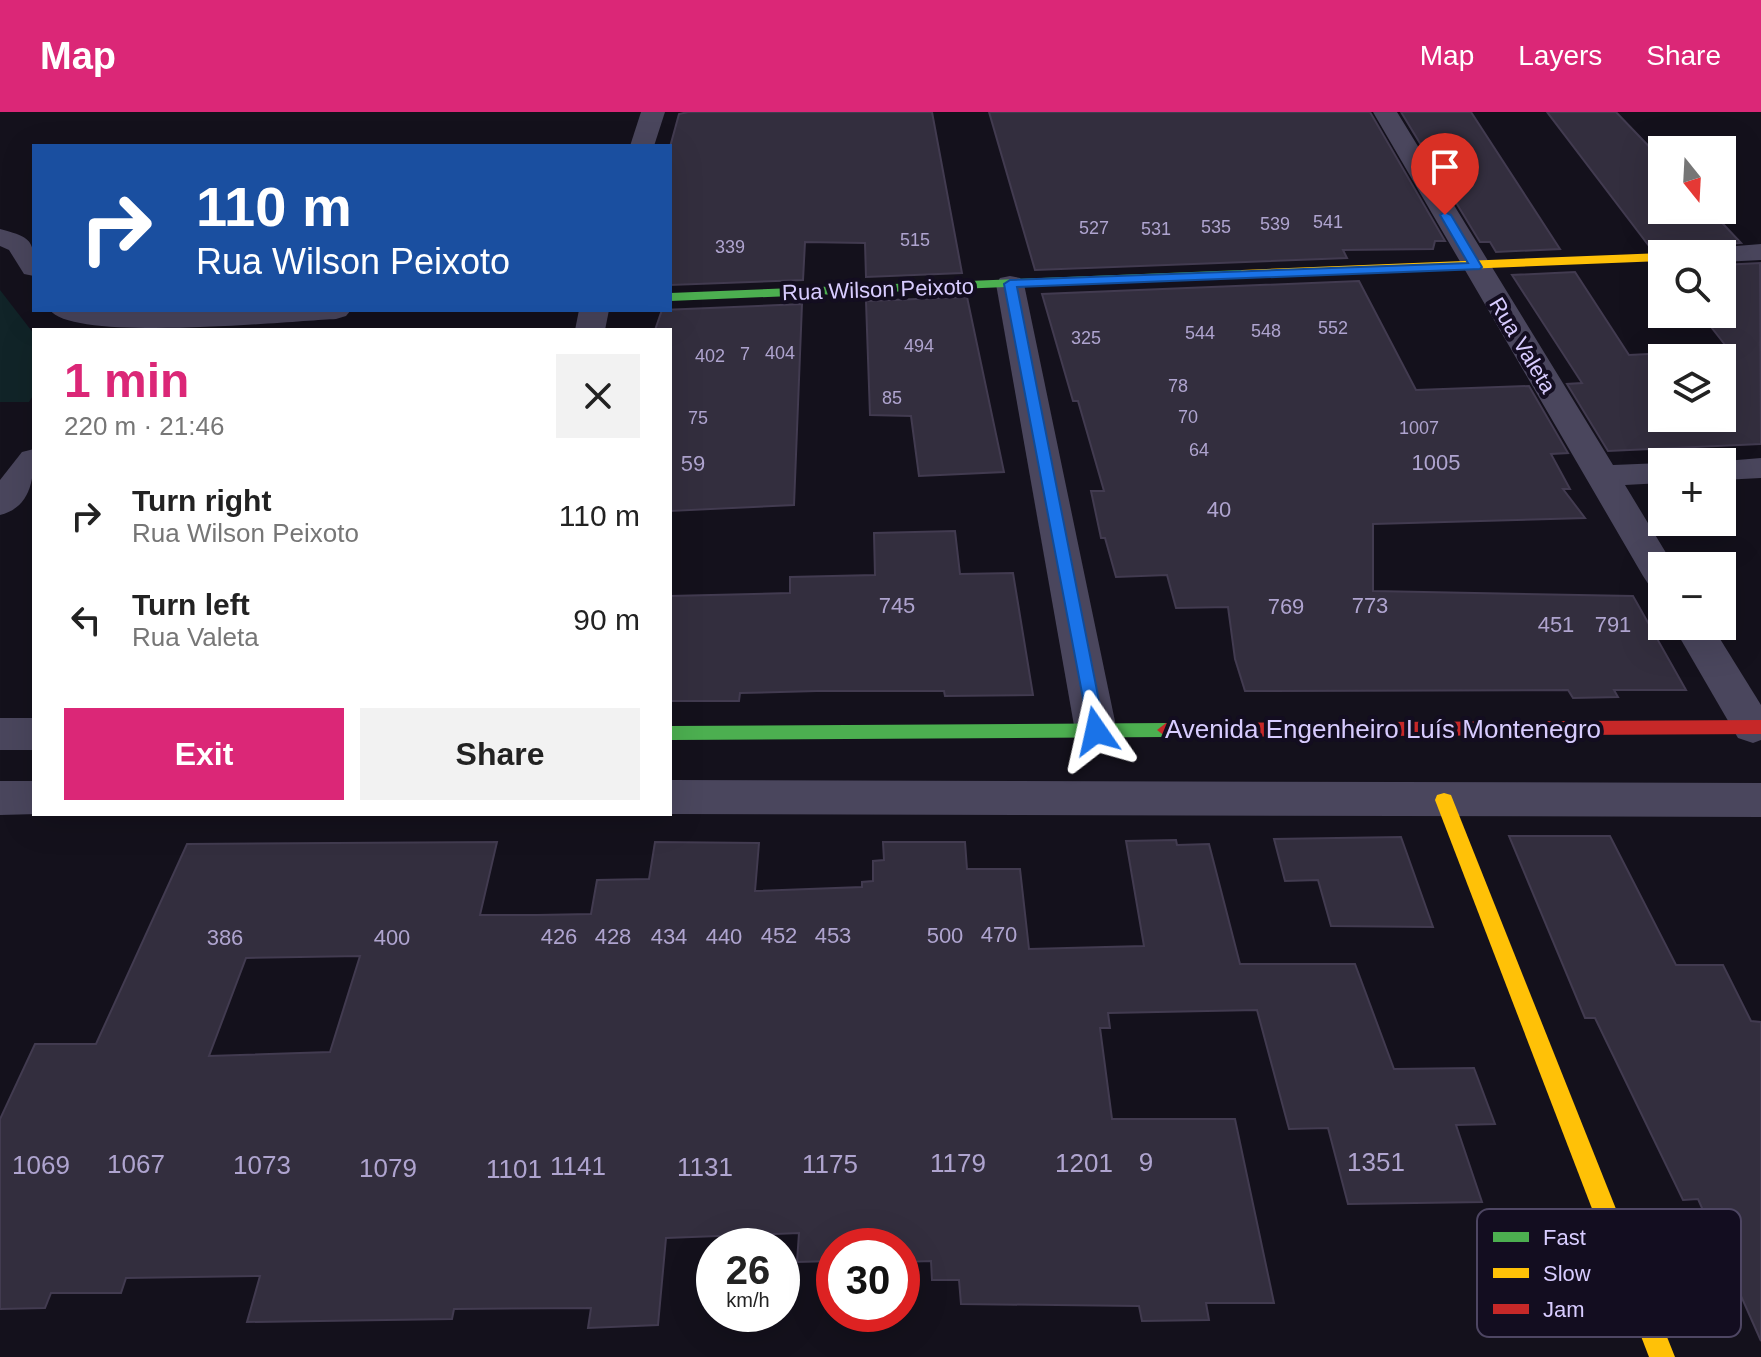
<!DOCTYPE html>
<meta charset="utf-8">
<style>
body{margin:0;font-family:Helvetica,sans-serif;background:#f2f2f2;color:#222;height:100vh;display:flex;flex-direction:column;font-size:30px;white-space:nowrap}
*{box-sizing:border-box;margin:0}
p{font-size:26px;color:#767676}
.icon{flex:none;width:44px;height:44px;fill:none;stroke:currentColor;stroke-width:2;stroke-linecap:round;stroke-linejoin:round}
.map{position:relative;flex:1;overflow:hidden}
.panel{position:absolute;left:32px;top:216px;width:640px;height:488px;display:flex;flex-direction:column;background:#fff;border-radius:0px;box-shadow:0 8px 32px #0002}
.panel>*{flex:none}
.top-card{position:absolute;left:32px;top:32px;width:640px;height:168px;border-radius:0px;box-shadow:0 8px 32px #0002;background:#1a4fa0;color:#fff;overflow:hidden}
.needle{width:52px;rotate:162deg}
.fabs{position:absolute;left:1648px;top:24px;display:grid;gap:16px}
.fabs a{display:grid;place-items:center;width:88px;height:88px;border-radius:0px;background:#fff;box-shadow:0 8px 32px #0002;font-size:40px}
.speed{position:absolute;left:696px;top:1116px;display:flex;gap:16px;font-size:40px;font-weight:700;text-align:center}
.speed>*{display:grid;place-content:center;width:104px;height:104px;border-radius:50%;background:#fff;box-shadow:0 8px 32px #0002;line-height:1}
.speed small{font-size:20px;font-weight:400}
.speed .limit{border:12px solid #d22;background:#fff;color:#111}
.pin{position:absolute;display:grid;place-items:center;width:68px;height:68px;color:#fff;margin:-82px -34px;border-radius:50% 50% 50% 0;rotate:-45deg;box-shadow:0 0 8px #0007}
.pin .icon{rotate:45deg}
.me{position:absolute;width:88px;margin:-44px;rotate:349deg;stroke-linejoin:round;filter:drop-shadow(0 0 6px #0008)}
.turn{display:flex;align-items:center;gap:28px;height:168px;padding:0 32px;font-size:36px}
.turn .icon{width:104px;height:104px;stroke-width:2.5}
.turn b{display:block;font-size:56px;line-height:68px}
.round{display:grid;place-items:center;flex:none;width:84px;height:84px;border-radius:0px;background:#f2f2f2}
.overview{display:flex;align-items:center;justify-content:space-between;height:136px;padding:0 32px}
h1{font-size:48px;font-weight:800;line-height:60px;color:#db2777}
.cta{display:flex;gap:16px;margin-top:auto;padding:16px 32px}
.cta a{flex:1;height:92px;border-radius:0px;background:#db2777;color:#fff;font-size:32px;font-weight:800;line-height:92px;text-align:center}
.cta a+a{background:#f2f2f2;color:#222}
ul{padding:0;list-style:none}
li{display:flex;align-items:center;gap:24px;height:104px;padding:0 32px}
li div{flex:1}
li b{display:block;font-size:30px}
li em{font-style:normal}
header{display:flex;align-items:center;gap:48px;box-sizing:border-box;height:112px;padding:0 40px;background:#db2777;color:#fff}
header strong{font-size:38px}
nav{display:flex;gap:44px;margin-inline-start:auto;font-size:28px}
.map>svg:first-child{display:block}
.green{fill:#112428}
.building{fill:#332e3e;stroke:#423b50;stroke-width:2;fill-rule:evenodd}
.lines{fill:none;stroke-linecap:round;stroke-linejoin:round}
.street{fill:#4a465d;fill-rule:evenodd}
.fast{fill:#4caf50;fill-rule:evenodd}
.slow{fill:#ffc107;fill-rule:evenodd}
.jam{fill:#c62828;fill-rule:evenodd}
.route{fill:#1a73e8;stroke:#114b97;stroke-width:2}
.labels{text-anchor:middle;stroke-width:8;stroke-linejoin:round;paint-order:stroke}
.far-number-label{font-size:18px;fill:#afa4cf}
.far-street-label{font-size:22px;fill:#d8ccff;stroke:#130d20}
.number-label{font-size:22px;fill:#afa4cf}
.street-label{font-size:26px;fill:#d8ccff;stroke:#130d20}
.near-number-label{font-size:26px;fill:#afa4cf}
.key{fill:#130d20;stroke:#4e4663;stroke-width:2}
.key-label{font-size:22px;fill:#d8ccff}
</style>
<header>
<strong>Map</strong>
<nav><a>Map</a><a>Layers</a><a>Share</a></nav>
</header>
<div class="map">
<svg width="1761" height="1245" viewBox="0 0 1761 1245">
<rect width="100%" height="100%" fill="#14111c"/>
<polygon class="green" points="0,178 34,222 34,282 29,290 0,290"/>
<g class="building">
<polygon points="688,0 932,0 962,161 866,165 865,131 805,130 803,168 670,173 670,35 679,2"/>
<polygon points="989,0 1370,0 1445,129 1435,129 1433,137 1343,138 1347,146 1035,158"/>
<polygon points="1401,0 1471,0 1560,137 1496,140 1490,130 1480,130"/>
<polygon points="1547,0 1616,0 1662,48 1662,98 1710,98 1741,131 1712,133 1705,142 1677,142 1663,133 1649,134"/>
<path d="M1760 151 1761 332 1608 339 1567 272 1582 271 1512 163 1575 160 1629 243 1729 238 1701 202H1722V153ZM1662 246H1722V306H1662Z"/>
<polygon points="1359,169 1416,278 1529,274 1568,341 1551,342 1570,377 1563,377 1585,406 1373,412 1373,479 1633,484 1686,578 1614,578 1618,585 1573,586 1568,578 1245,579 1235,547 1228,495 1176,496 1167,463 1116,465 1105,426 1101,426 1091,379 1104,379 1078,289 1073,289 1042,182"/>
<polygon points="967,185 1004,360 919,364 911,304 870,303 866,189"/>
<polygon points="802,192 794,393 670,399 670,218 655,218 662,198"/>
<polygon points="955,419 960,462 1013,461 1033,583 945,584 944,579 817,579 740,581 739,589 670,589 670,484 790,481 790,465 875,463 874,421"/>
<polygon points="1509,724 1610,724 1676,853 1723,853 1751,909 1761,910 1761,1229 1698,1087 1683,1088 1595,906 1585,906"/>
<polygon points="1401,725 1433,815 1331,814 1318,768 1285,769 1274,727"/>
<path d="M1176 728 1177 733 1209 732 1240 852H1355L1394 957 1474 956 1495 1012 1456 1013 1482 1090 1348 1092 1328 1016 1289 1017 1257 898 1108 901 1110 916H1100L1112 1007H1235L1274 1191H1206L1209 1208 1142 1209 1139 1194 961 1192 959 1168H932L931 1149 902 1150V1134H834V1149L797 1150 799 1121 666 1126 658 1213 588 1216 591 1196 454 1197 452 1207 247 1210 260 1164 126 1166 121 1181H51L45 1196 0 1197V1007L35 932H96L187 732 497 730 480 803H537L591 802 597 768 649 767 655 730 759 731 755 779 862 775V770L873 769V749L884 748 883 730H965L967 757H1020L1029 837 1144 834 1126 729ZM360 844 330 940 209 944 246 846Z"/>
</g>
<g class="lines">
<g class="street">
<polygon points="641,0 665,0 654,34 630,34"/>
<polygon points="1373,0 1397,0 1613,353 1662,351 1662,371 1625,373 1674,454 1662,454 1662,476 1649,473 1643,464"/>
<path d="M0 117C35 126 34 130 34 164L24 162 9 138 0 134Z"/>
<polygon points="1761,132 1761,148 1722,150 1722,142 1708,142 1712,136"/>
<polygon points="1010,164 1020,166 1024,172 1117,619 1111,630 1096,635 1081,630 1075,619 996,172 1000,166"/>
<path d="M50 198H351L346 204 336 207C291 209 73 231 50 198Z"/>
<polygon points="579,198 609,198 605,218 575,218"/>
<path d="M34 337C34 365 32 395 0 403V368L22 340Z"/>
<polygon points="1761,346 1761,366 1722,368 1722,350 1713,350"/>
<polygon points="1673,514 1712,514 1761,593 1761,628 1753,631 1738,626"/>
<rect x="0" y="606" width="34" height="32"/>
<polygon points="670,668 1761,671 1761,705 670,702"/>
<polygon points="0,669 34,669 34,702 38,702 0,703"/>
</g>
<g class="fast">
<polygon points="1242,158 1248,162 1246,165 670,189 670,181"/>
<polygon points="1166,611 1175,618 1166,625 670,628 670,614"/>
</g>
<g class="slow">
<polygon points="1662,141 1662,149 1242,166 1236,162 1242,158"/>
<polygon points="1444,681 1451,683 1453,688 1675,1245 1649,1245 1435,688 1437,683"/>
</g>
<polygon class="jam" points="1761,608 1761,622 1166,625 1157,618 1166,611"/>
</g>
<polygon class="route" points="1445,100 1451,103 1482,155 1480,157 1017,175 1105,619 1103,623 1090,623 1004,172 1010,168 1468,151 1440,103"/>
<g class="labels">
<g class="far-number-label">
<text x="1328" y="116">541</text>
<text x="1275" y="118">539</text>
<text x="1216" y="121">535</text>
<text x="1094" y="122">527</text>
<text x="1156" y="123">531</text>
<text x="915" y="134">515</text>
<text x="730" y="141">339</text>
<text x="1333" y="222">552</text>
<text x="1266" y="225">548</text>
<text x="1200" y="227">544</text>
<text x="1086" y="232">325</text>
<text x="919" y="240">494</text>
<text x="780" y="247">404</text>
<text x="745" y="248">7</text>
<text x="710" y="250">402</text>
<text x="1178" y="280">78</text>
<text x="892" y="292">85</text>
<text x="1188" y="311">70</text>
<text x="698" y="312">75</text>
<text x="1419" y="322">1007</text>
<text x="1199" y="344">64</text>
</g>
<g class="far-street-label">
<text transform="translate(878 177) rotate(-2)" y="8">Rua Wilson Peixoto</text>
<text transform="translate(1523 233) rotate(59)" y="8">Rua Valeta</text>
</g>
<g class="number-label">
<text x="1436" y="358">1005</text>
<text x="693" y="359">59</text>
<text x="1219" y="405">40</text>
<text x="897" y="501">745</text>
<text x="1370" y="501">773</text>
<text x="1286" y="502">769</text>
<text x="1556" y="520">451</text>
<text x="1613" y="520">791</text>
<text x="999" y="830">470</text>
<text x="779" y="831">452</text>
<text x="833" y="831">453</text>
<text x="945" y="831">500</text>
<text x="559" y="832">426</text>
<text x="613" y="832">428</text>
<text x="669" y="832">434</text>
<text x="724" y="832">440</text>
<text x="225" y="833">386</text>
<text x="392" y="833">400</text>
</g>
<g class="street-label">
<text x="1383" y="626">Avenida Engenheiro Luís Montenegro</text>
</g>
<g class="near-number-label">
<text x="1146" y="1059">9</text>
<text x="1376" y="1059">1351</text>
<text x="958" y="1060">1179</text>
<text x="1084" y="1060">1201</text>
<text x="136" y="1061">1067</text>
<text x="830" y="1061">1175</text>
<text x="41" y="1062">1069</text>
<text x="262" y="1062">1073</text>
<text x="578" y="1063">1141</text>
<text x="705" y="1064">1131</text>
<text x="388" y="1065">1079</text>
<text x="514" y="1066">1101</text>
</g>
</g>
<rect x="1477" y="1097" width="264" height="128" rx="12" class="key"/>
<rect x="1493" y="1120" width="36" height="10" fill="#4caf50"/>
<rect x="1493" y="1156" width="36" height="10" fill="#ffc107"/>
<rect x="1493" y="1192" width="36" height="10" fill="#c62828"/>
<g class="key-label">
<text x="1543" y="1133">Fast</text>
<text x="1543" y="1169">Slow</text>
<text x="1543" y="1205">Jam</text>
</g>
</svg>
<div class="fabs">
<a><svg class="needle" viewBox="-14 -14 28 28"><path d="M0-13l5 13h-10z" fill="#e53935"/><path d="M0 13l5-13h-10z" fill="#767676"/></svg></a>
<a><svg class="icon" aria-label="search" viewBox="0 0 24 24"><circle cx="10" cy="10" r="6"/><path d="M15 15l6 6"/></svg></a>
<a><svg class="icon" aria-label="layers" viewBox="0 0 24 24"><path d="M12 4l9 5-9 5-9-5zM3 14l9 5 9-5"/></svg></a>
<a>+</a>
<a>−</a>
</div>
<div class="speed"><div>26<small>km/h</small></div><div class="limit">30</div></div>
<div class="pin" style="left:1445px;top:103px;background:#d93025"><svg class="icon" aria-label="arrive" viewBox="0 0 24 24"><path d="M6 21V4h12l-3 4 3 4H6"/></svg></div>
<svg class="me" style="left:1096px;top:619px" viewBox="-20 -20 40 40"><path d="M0-17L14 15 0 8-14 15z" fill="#1a73e8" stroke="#fff" stroke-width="4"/></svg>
<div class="top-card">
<div class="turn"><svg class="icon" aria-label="right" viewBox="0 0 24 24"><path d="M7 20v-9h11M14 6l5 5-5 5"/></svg><div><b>110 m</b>Rua Wilson Peixoto</div></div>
</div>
<section class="panel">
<div class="overview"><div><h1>1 min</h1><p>220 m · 21:46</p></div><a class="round"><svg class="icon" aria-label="close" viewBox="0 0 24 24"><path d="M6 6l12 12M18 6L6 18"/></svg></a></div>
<ul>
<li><svg class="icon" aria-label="right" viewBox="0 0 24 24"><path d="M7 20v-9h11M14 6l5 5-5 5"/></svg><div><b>Turn right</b><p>Rua Wilson Peixoto</p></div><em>110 m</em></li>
<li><svg class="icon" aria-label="left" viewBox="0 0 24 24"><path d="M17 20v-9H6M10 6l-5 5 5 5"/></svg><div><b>Turn left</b><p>Rua Valeta</p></div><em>90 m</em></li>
</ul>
<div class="cta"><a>Exit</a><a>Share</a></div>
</section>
</div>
